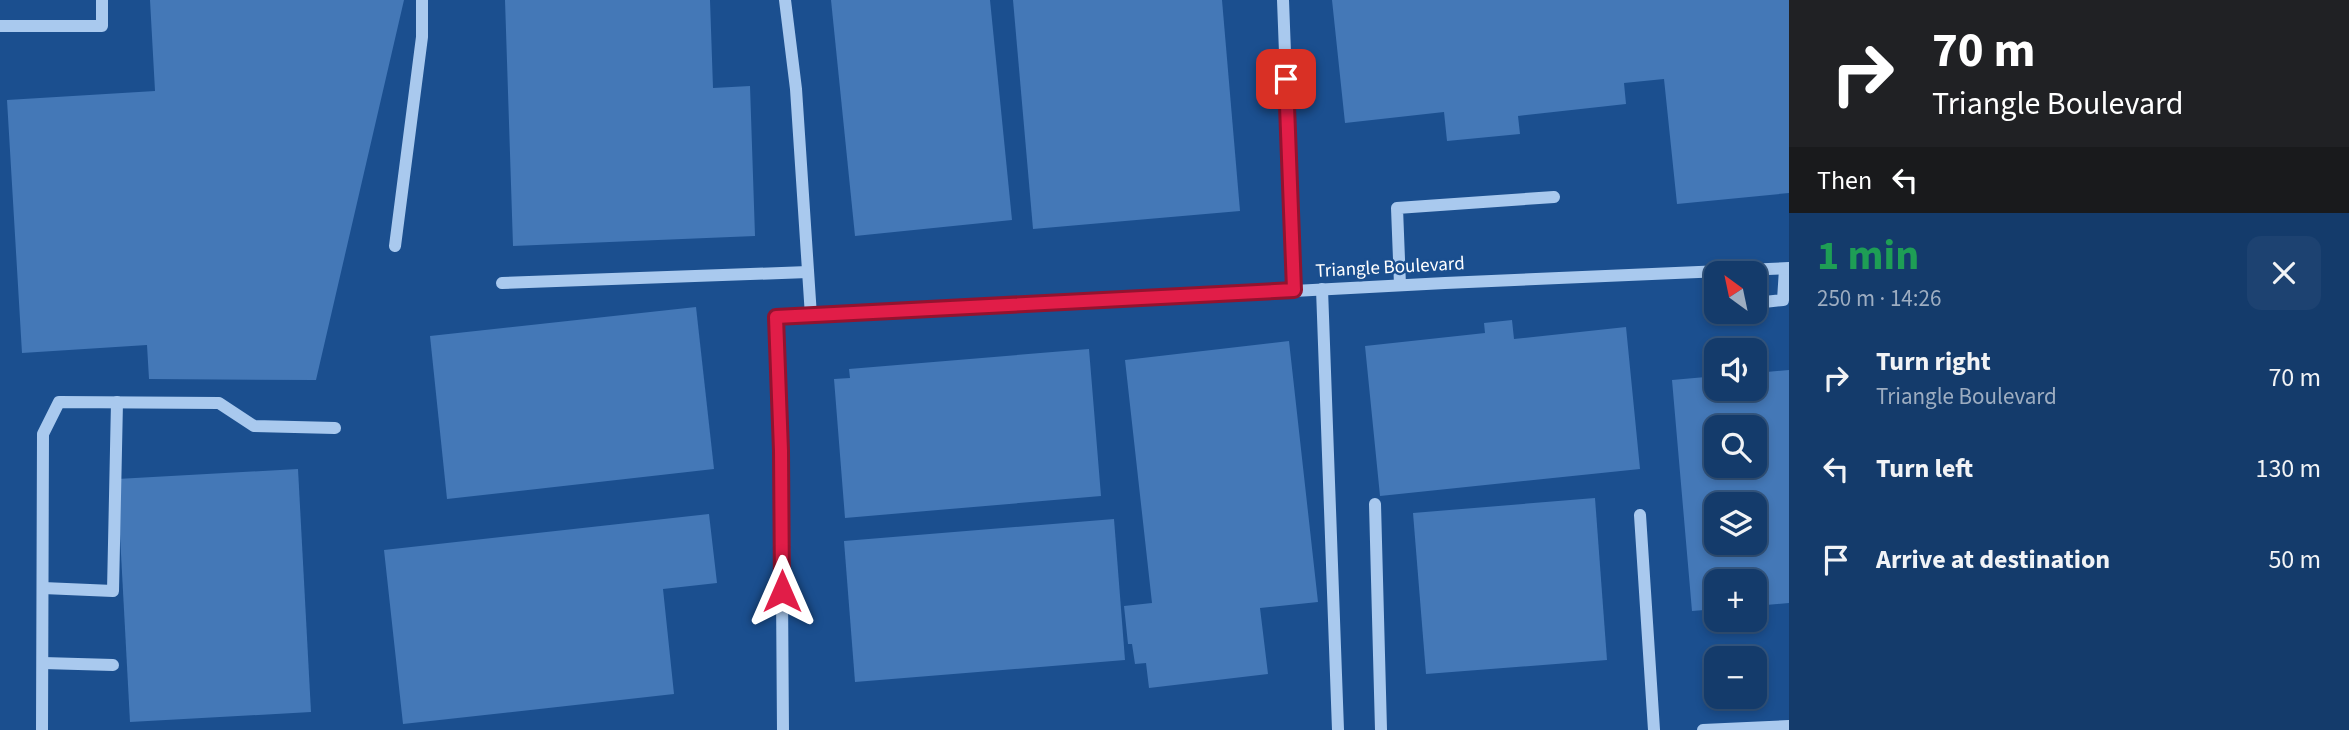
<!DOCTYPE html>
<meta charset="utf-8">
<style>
body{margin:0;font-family:"Source Sans 3",sans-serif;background:#1d4271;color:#f1f3f6;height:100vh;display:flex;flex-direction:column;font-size:26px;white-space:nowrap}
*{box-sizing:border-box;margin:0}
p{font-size:23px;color:#9dadc1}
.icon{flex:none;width:38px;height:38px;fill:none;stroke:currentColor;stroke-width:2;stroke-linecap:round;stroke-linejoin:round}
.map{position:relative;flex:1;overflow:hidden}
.details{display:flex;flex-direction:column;background:#143b6b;width:560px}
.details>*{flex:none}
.top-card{background:#202124;color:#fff;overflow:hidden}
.needle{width:46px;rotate:327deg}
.fabs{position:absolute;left:1704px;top:261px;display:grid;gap:14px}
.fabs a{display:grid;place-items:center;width:63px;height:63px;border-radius:14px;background:#143b6b;box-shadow:0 4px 10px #0003,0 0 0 2px #33557e;font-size:35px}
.pin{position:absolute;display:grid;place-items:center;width:60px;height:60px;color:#fff;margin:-30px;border-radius:14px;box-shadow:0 4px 10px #0006}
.me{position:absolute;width:77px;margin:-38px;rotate:0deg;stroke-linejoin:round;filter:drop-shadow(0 0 5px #0008)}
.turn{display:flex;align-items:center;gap:24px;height:147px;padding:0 28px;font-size:32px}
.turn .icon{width:91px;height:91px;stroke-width:2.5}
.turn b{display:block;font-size:49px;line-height:60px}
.then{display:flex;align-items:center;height:66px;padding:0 28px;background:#0003;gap:14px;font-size:26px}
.round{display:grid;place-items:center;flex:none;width:74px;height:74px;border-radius:14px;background:#1d4271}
.head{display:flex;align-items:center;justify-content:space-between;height:119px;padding:0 28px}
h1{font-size:42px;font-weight:700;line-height:52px;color:#1e9e55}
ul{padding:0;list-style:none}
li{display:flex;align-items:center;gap:21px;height:91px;padding:0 28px}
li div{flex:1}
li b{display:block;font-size:26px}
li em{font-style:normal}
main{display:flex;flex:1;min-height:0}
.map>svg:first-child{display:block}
.building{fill:#4478b7;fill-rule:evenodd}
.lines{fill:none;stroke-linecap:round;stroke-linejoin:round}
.minor{stroke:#a9c9ee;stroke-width:12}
.route-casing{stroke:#92132f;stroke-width:18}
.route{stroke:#e11d48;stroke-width:12}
.labels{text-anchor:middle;stroke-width:5;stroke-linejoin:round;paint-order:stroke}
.street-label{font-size:19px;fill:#fff;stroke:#1b4f8f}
</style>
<main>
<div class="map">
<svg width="1789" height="730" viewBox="0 0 1789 730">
<rect width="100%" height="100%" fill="#1b4f8f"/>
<g class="building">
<polygon points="150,0 404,0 316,380 149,379 147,345 22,353 7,100 155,91"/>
<polygon points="505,0 710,0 713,88 750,86 755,236 513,246"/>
<polygon points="831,0 990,0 1012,220 855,236"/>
<polygon points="1013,0 1222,0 1240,211 1033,229"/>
<polygon points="1332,0 1789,0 1789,193 1677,204 1664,79 1624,83 1626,104 1518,116 1520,134 1447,141 1444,112 1345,123"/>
<polygon points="696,307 714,469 447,499 430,336"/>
<polygon points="1512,320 1514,339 1626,327 1640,469 1380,496 1365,346 1485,333 1484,323"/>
<polygon points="1289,341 1318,602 1260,608 1268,674 1149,688 1146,663 1135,664 1132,644 1128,644 1124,606 1152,603 1125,360"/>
<polygon points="1089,349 1101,496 845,518 834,379 850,378 849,369"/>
<path d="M1789 370V603L1755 606V581H1717V609L1692 611 1672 380 1717 376V388H1755V373ZM1717 427H1755V466H1717ZM1717 504H1755V542H1717Z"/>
<polygon points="298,469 311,712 130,722 117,479"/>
<polygon points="1595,498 1607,660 1426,674 1413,513"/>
<polygon points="709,514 717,583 663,589 674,694 403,724 384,550"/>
<polygon points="1114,519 1125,660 855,682 844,541"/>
</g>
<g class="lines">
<g class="minor">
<polyline points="785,0 796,89 811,316"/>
<polyline points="1283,0 1294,291"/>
<polyline points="0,26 102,26 102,0"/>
<polyline points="395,246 422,37 422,0"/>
<polyline points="502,283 808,272"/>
<polyline points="1400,285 1397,208 1554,197"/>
<polyline points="1322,289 1338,730"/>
<polyline points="1755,303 1783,300 1785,269"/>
<polyline points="1375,504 1381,730"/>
<polyline points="1640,515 1654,730"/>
<polyline points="43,588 113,591 117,402"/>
<polyline points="43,663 113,665"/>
<polyline points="42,730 43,434 59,402 219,403 254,426 335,428"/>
<polyline points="783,730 781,451 776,318 1445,283 1789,268"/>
<polyline points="1703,730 1789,726"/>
</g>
</g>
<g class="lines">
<g class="route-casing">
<polyline id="route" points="782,591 781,451 776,317 1294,290 1286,79"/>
</g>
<use href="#route" class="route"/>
</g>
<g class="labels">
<g class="street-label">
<text transform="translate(1390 266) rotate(-3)" y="7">Triangle Boulevard</text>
</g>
</g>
</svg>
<div class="fabs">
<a><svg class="needle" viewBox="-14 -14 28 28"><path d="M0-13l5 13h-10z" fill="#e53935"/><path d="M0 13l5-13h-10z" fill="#9dadc1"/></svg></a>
<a><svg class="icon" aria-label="sound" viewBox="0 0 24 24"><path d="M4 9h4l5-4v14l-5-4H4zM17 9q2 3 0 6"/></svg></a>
<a><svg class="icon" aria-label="search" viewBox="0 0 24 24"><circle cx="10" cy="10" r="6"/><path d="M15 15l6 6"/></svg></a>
<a><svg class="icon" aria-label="layers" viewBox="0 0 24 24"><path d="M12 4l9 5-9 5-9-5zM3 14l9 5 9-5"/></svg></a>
<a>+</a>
<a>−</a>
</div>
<div class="pin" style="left:1286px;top:79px;background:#d93025"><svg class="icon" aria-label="arrive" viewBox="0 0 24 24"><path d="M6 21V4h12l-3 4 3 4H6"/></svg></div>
<svg class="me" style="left:782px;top:591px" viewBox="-20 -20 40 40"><path d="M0-17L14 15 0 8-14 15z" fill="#e11d48" stroke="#fff" stroke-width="4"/></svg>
</div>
<section class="details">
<div class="top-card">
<div class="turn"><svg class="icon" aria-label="right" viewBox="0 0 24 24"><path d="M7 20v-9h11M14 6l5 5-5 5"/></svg><div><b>70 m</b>Triangle Boulevard</div></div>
<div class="then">Then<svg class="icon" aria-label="left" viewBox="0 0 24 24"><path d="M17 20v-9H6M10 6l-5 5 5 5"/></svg></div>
</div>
<div class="head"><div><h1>1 min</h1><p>250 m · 14:26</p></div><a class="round"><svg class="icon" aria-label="close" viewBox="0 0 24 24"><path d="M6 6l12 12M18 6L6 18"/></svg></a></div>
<ul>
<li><svg class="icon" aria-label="right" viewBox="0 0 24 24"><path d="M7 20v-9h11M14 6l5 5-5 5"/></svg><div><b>Turn right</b><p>Triangle Boulevard</p></div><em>70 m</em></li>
<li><svg class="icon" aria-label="left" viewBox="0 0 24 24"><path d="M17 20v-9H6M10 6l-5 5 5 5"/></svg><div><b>Turn left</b></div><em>130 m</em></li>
<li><svg class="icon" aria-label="arrive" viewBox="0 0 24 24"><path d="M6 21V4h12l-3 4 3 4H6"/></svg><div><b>Arrive at destination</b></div><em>50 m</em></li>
</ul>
</section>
</main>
